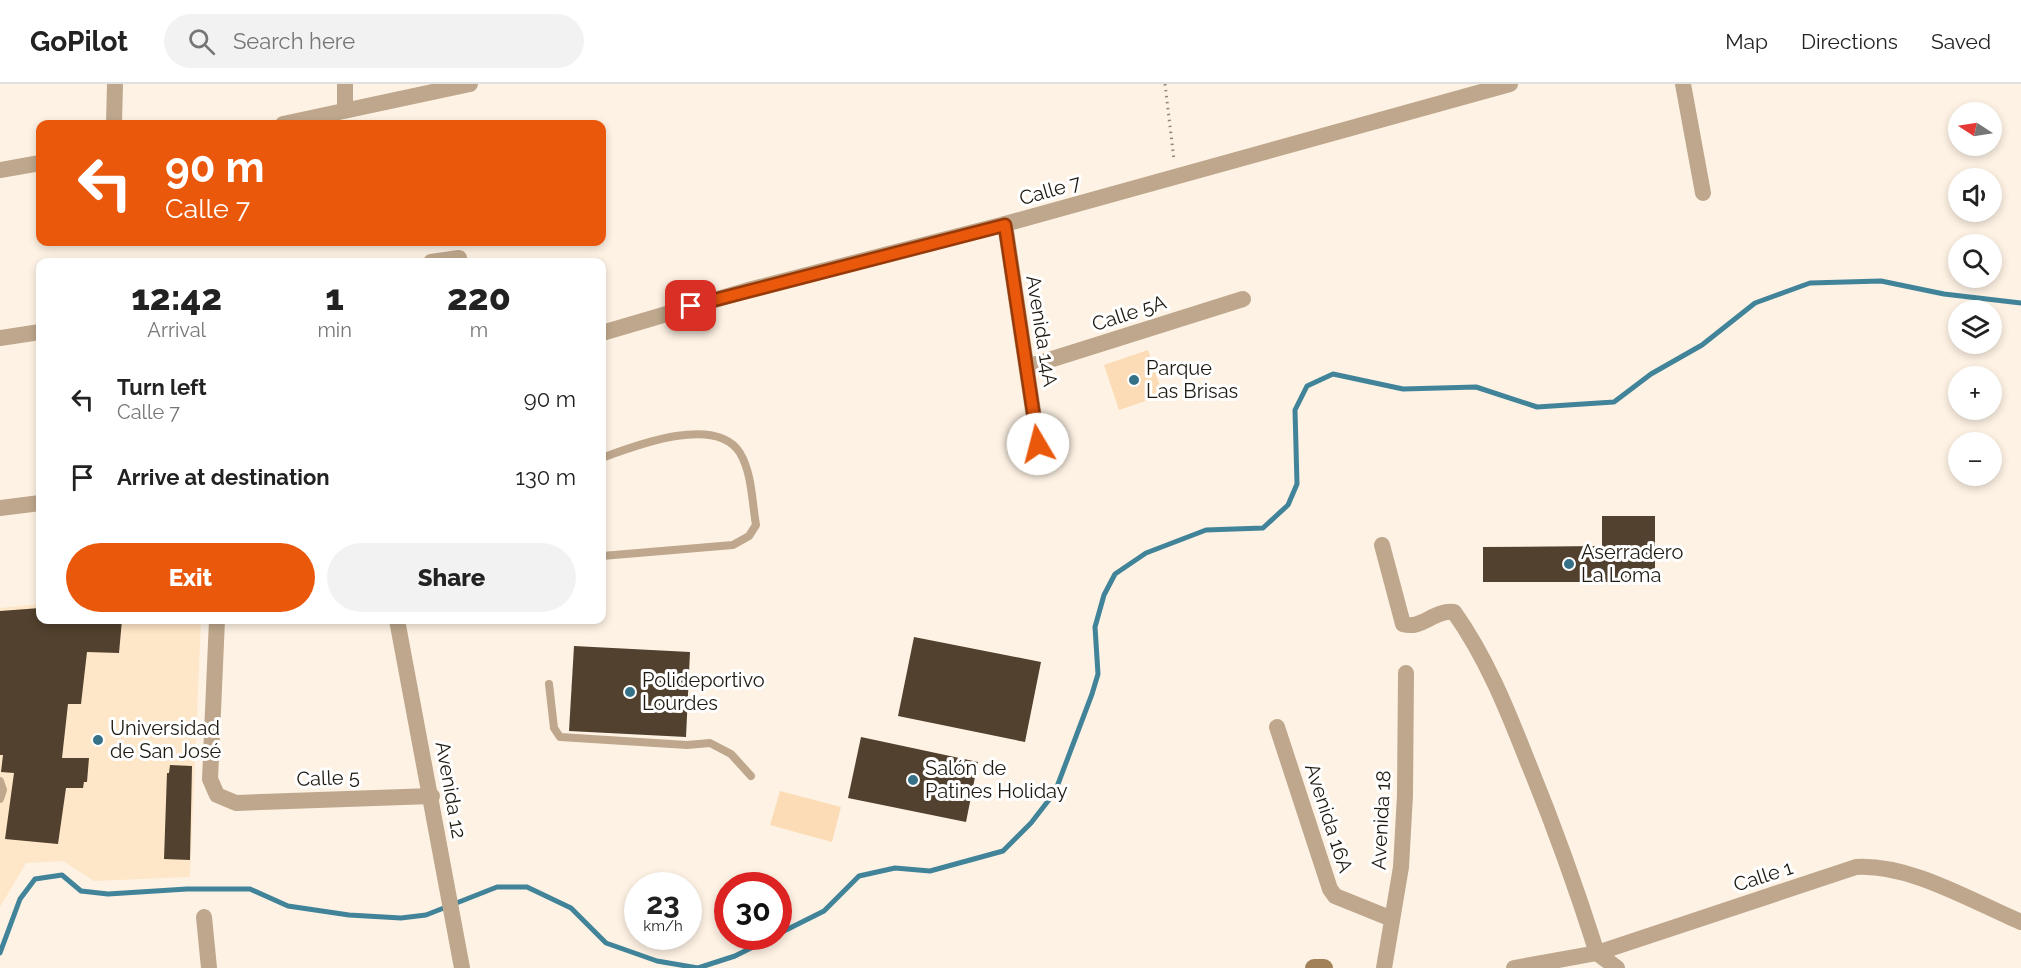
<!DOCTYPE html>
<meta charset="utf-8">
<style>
body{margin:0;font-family:Raleway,sans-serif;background:#f2f2f2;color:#222;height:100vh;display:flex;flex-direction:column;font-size:22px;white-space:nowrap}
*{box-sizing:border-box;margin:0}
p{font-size:20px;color:#767676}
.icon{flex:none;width:33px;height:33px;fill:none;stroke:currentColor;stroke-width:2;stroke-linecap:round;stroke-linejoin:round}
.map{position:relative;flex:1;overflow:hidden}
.details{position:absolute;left:36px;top:174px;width:570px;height:366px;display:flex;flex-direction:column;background:#fff;border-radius:12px;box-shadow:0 3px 9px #0003}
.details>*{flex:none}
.top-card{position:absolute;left:36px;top:36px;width:570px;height:126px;border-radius:12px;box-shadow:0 3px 9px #0003;background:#ea580c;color:#fff;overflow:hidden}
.needle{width:39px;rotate:282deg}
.controls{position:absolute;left:1948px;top:18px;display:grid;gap:12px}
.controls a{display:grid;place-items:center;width:54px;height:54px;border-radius:50%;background:#fff;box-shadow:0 3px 9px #0003;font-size:30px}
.speed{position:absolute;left:624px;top:788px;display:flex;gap:12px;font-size:30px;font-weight:700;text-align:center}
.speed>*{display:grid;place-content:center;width:78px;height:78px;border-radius:50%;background:#fff;box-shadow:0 3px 9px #0003;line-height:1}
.speed small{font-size:15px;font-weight:400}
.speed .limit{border:9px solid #d22;background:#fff;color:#111}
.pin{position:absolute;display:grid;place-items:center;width:51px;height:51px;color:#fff;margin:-26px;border-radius:12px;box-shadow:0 3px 9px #0006}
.me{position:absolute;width:66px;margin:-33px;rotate:352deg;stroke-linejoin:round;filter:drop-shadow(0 0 4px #0008)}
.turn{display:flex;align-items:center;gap:21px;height:126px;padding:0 30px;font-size:27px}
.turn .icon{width:78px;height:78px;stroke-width:2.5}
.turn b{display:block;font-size:42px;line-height:51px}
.eta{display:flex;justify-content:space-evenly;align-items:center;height:102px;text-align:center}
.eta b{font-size:36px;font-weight:800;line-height:42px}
.cta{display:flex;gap:12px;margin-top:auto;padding:12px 30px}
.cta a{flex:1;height:69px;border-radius:36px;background:#ea580c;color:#fff;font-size:24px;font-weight:800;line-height:69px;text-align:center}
.cta a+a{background:#f2f2f2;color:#222}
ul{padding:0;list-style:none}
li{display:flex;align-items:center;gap:18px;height:78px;padding:0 30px}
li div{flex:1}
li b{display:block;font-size:22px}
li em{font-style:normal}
header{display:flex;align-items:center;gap:36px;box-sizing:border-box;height:84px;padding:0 30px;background:#fff;border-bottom:2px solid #e0e0e0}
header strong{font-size:28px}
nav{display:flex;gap:33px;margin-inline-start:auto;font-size:21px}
.search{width:420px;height:54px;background:#f2f2f2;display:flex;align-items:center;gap:15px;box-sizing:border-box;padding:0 21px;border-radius:33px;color:#767676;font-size:22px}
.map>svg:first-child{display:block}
.built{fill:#fee6c8}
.green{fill:#fbdcb6}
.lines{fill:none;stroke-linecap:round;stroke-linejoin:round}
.stream{stroke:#418499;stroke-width:5}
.building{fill:#51412e}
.path{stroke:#8f867a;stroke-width:3;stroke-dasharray:1.5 4.5;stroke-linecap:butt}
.lane{stroke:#bea78c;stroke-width:8}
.street{stroke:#bea78c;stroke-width:16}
.secondary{stroke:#a28158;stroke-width:18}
.route-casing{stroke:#983908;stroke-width:15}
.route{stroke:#ea580c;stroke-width:10}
.poi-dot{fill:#357288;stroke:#fff;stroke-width:2}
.labels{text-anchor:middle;stroke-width:6;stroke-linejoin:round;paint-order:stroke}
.street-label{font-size:20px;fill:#1f1910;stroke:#fff}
.poi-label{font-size:20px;fill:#1f1910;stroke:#fff;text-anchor:start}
</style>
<header>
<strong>GoPilot</strong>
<div class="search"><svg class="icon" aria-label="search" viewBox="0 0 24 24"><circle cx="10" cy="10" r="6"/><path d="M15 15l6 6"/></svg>Search here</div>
<nav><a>Map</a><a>Directions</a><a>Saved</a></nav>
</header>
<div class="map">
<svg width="2021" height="884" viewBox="0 0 2021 884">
<rect width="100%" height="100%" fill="#fef2e4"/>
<polygon class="built" points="40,520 40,536 201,536 190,793 94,797 63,777 26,779 0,823 0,524"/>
<g class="green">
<polygon points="1148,266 1163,311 1119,326 1104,281"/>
<polygon points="780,707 841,723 832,758 770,741"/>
</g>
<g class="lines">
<g class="stream">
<polyline points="778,850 824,827 859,792 895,784 930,787 1003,767 1031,739 1055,708 1092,610 1098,590 1095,543 1104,511 1115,490 1146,469 1206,446 1263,444 1288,421 1297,400 1295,326 1307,302 1333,290 1403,305 1476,303 1537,323 1614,318 1651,290 1702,261 1755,219 1810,199 1881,197 1944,210 2021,219"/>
<polyline points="0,869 20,815 35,795 62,791 81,807 108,810 187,805 250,805 288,822 349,831 401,834 426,831 497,803 527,803 571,824 606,859 657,877 698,884 735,872 775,852"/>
</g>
</g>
<g class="building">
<polygon points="1602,432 1655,432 1655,498 1483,498 1483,463 1602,462"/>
<polygon points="40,524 40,536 122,536 119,569 87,568 81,620 68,620 62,674 89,674 87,698 84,698 83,704 66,704 58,760 5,755 14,689 1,688 3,671 0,671 0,527"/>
<polygon points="914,553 1041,578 1025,658 898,632"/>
<polygon points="574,562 690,568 686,653 569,647"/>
<polygon points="861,653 978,678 966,738 848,714"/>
<polygon points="170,681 192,682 190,776 164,775 167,689 169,689"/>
</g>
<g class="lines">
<polyline class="path" points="1165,0 1174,76"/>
<g class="lane">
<path d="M602 374C634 362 716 330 740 369 752 389 752 418 756 441L749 452 733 461 602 472"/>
<polyline points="549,600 554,644 560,653 687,661 710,659 731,670 751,692"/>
<polyline points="0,697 3,706 0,715"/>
</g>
<g class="street">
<polyline points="345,0 345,25"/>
<polyline points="1683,0 1703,109"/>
<polyline points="114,40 115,0"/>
<polyline points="283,40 470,0"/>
<polyline points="0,86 40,79"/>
<polyline points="1005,140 1038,360"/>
<polyline points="431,178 459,174"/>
<polyline points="602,249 752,205 1005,140 1510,0"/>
<polyline points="0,254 40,248"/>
<polyline points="1027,283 1243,215"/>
<polyline points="0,424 40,419"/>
<path d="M1382 461 1403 540C1422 546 1433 526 1454 528 1486 573 1507 625 1527 676 1553 739 1576 803 1597 869"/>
<polyline points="217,536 210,695 217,711 236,719 432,712"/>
<polyline points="397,536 462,884"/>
<polyline points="1277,643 1330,805 1335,812 1392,835"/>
<polyline points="204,833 209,884"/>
<polyline points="1597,869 1617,884"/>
<polyline points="1384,884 1401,783 1405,711 1406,589"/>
<path d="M1514 884 1597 869 1856 783C1911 780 1971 817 2021 838"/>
</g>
<polyline class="secondary" points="1314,884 1324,884"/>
</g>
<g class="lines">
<g class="route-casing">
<polyline id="route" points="691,222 1005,141 1038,360"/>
</g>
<use href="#route" class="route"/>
</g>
<g class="poi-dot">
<circle cx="1134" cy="296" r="6"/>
<circle cx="1569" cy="480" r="6"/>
<circle cx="630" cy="608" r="6"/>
<circle cx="98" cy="656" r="6"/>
<circle cx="913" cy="696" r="6"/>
</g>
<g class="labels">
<g class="street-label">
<text transform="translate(1050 106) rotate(-16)" y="7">Calle 7</text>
<text transform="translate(1129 229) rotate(-18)" y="7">Calle 5A</text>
<text transform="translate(1042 247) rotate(81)" y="7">Avenida 14A</text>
<text transform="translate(328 694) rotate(-2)" y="7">Calle 5</text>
<text transform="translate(451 706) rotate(80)" y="7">Avenida 12</text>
<text transform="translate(1329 734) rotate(72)" y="7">Avenida 16A</text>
<text transform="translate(1381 736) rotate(-87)" y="7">Avenida 18</text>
<text transform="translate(1763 792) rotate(-18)" y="7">Calle 1</text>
</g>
<g class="poi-label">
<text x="1146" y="291">Parque<tspan x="1146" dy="23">Las Brisas</tspan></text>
<text x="1581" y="475">Aserradero<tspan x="1581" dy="23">La Loma</tspan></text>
<text x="642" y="603">Polideportivo<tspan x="642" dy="23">Lourdes</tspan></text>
<text x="110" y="651">Universidad<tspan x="110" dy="23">de San José</tspan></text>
<text x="925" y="691">Salón de<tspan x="925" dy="23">Patines Holiday</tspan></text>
</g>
</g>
</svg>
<div class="controls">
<a><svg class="needle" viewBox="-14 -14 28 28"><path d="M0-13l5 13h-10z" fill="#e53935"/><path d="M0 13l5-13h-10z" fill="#767676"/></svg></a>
<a><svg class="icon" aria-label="sound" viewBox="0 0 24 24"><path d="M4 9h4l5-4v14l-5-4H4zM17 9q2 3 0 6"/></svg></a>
<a><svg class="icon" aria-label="search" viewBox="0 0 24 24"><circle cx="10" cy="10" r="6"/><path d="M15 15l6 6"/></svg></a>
<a><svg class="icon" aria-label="layers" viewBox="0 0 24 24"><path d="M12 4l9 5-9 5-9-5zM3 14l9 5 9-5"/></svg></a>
<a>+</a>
<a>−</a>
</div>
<div class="speed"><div>23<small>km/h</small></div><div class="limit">30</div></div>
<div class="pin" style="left:691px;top:222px;background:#d93025"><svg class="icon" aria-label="arrive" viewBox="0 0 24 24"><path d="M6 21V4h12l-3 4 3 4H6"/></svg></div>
<svg class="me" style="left:1038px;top:360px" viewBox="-20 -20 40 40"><circle r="19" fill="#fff"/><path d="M0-13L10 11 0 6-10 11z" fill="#ea580c"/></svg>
<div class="top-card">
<div class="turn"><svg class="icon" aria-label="left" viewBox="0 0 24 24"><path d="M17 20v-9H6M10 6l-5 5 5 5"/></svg><div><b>90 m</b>Calle 7</div></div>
</div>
<section class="details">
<div class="eta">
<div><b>12:42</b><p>Arrival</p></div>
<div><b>1</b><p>min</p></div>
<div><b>220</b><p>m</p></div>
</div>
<ul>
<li><svg class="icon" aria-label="left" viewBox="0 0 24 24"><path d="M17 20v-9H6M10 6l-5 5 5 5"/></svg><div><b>Turn left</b><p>Calle 7</p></div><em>90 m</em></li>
<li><svg class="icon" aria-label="arrive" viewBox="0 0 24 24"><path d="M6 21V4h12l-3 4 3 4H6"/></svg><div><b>Arrive at destination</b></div><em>130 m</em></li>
</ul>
<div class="cta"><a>Exit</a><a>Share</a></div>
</section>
</div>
